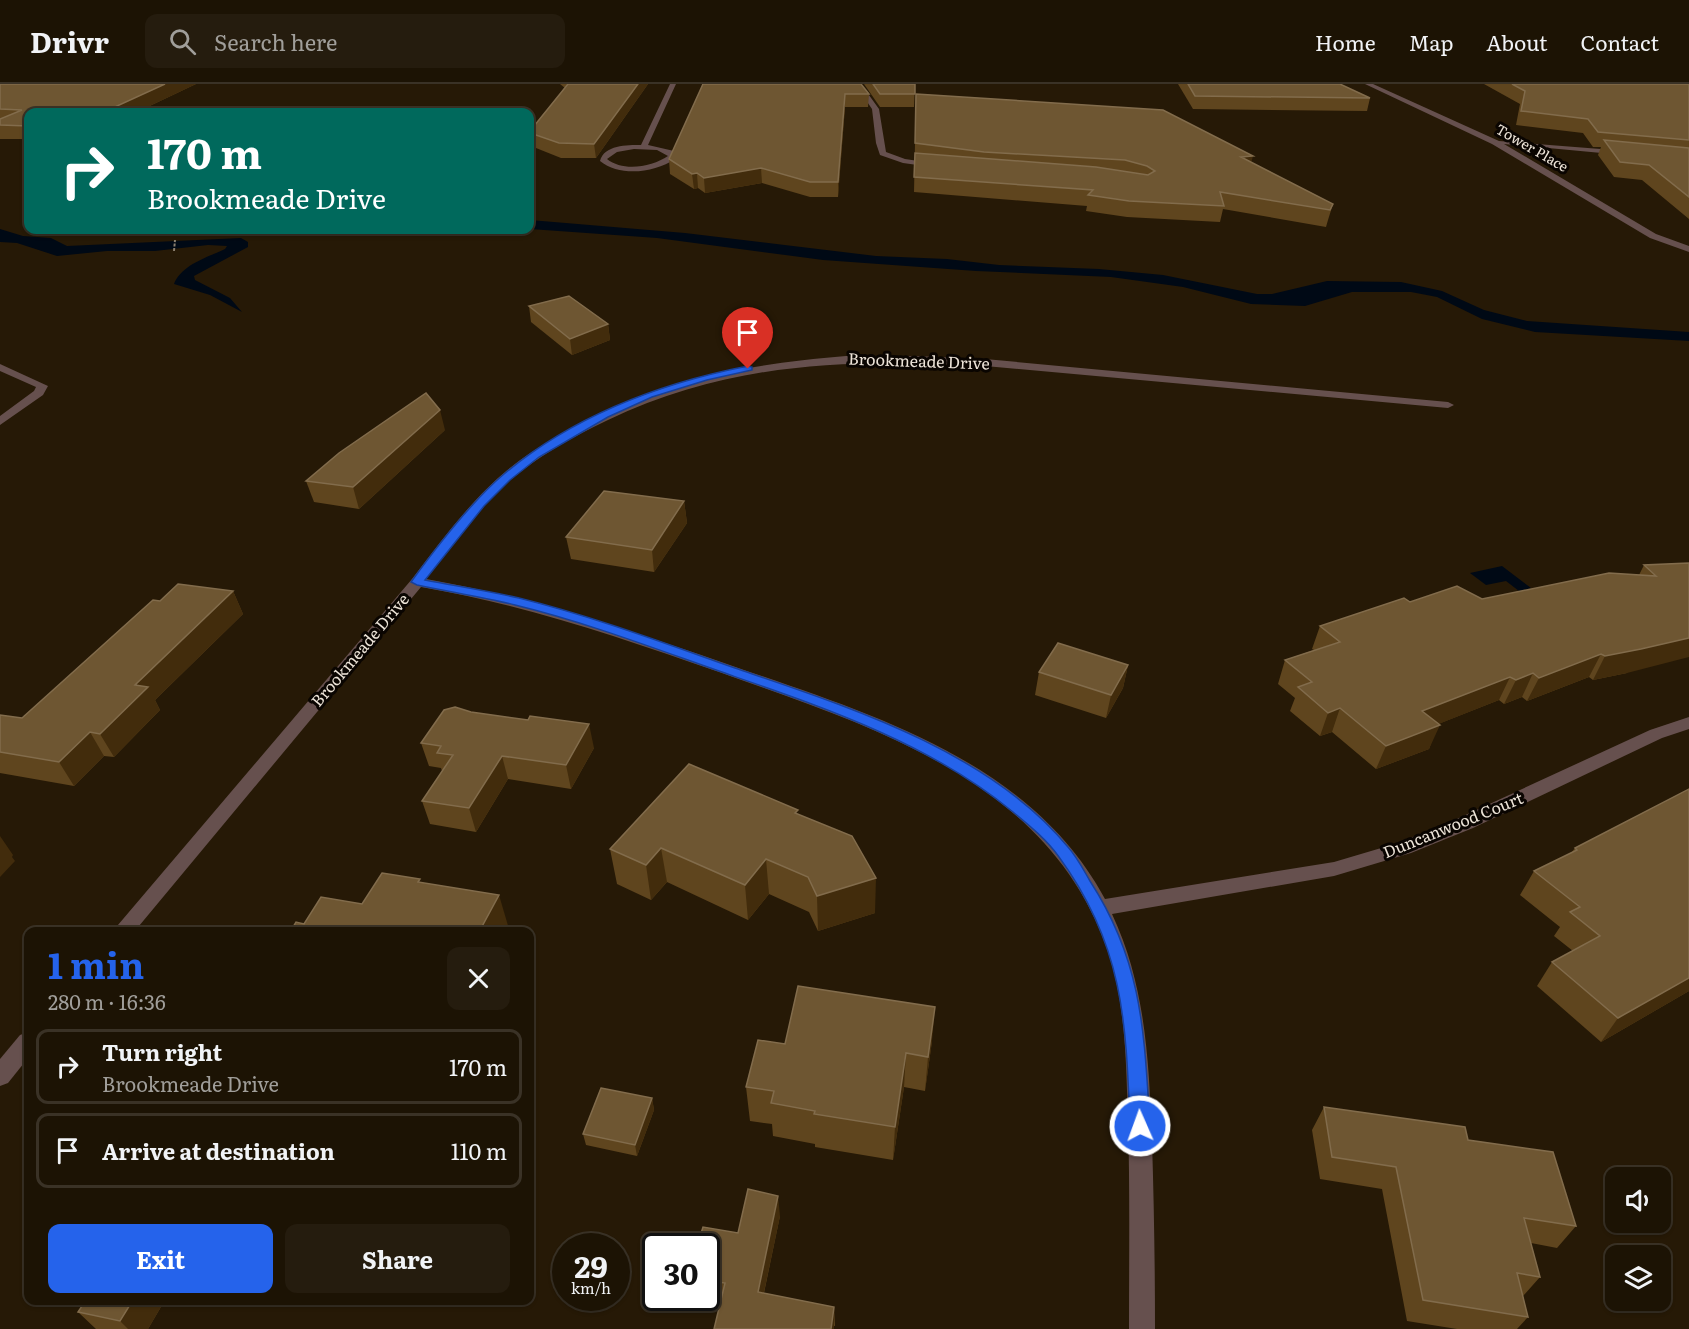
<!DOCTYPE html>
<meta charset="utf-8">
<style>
body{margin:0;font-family:Literata,serif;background:#251c0e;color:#f1f3f6;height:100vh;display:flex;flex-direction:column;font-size:22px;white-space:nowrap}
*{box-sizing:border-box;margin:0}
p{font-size:20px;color:#a09e9a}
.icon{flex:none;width:33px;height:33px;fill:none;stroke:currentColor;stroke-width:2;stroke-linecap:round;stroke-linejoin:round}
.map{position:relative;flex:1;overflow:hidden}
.side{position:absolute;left:24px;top:843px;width:510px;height:378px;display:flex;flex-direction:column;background:#1c1304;border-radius:12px;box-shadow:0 2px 4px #0004,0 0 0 2px #3a3226}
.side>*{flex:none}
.guide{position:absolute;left:24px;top:24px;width:510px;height:126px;border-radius:12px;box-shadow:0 2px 4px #0004,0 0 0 2px #3a3226;background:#00695c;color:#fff;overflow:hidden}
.fabs{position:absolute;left:1605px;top:1083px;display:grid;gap:12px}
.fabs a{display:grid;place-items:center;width:66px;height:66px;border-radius:12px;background:#1c1304;box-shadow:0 2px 4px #0004,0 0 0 2px #3a3226;font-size:30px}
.speed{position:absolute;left:552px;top:1149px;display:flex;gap:12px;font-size:30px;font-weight:700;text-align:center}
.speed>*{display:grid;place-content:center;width:78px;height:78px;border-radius:50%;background:#1c1304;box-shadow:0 2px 4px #0004,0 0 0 2px #3a3226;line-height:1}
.speed small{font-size:15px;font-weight:400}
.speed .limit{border:3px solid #111;border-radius:9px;background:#fff;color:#111}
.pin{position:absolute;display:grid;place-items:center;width:51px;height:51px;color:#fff;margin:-62px -26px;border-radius:50% 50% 50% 0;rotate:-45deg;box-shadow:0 0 6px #0007}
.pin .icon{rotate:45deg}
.me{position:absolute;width:66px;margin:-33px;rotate:358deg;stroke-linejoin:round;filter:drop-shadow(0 0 4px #0008)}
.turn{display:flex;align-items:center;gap:21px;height:126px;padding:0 24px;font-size:27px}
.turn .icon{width:78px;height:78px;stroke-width:2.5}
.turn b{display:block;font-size:42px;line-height:51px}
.round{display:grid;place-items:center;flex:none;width:63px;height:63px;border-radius:12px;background:#251c0e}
.overview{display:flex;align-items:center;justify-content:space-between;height:102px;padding:0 24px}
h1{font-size:36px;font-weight:700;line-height:45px;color:#2563eb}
.action{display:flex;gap:12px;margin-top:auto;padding:12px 24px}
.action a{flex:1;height:69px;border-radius:12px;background:#2563eb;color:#fff;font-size:24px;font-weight:700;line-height:69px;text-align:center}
.action a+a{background:#251c0e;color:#f1f3f6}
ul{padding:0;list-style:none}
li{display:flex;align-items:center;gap:18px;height:75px;margin:0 12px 9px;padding:0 12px;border:3px solid #3a3226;border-radius:12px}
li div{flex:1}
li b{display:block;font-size:22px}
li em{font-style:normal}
header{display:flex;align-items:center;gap:36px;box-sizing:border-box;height:84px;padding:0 30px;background:#1c1304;border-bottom:2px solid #3a3226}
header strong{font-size:28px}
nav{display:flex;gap:33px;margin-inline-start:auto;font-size:21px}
.search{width:420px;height:54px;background:#251c0e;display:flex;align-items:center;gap:15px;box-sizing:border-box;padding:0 21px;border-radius:12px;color:#a09e9a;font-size:22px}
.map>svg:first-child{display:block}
.water{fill:#000915}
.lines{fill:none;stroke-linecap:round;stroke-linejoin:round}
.path{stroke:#897e6e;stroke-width:2;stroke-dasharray:3 1.5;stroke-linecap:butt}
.minor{fill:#66504e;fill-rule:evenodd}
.wall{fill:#5f451e}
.shaded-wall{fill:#422c0c}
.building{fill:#6e5632;stroke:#826c4c;stroke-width:1.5}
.route{fill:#2563eb;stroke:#184099;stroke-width:1.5}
.labels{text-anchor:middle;stroke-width:6;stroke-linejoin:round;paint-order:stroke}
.far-street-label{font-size:14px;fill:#ede4d8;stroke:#0a0501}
.street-label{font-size:16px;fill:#ede4d8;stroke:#0a0501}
</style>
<header>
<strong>Drivr</strong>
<div class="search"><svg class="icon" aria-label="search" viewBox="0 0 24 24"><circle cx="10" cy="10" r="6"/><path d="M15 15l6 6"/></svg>Search here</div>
<nav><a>Home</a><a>Map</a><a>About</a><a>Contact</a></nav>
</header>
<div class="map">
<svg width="1689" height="1245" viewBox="0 0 1689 1245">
<rect width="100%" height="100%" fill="#261906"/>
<g class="water">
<polygon points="530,136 685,149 876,172 947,175 999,181 1099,185 1163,191 1257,210 1272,210 1327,197 1401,198 1442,207 1484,226 1527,237 1689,248 1689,257 1535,248 1482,235 1437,213 1411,208 1352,208 1305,222 1251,220 1183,203 1111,193 976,187 823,176 657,154 530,145"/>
<path d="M0 145 23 152 51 154 67 162 241 154 248 158V163L194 192 195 196 230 214 242 228 210 211 174 200C181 181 208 173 225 165L227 162 208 161 155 167H107L57 172 17 159 0 158Z"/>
<polygon points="1502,482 1531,504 1519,507 1506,497 1486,501 1470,489"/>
</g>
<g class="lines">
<polyline class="path" points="174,167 175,156"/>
<g class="minor">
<path d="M670 0H676L648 61 674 67 675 75C654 89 620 93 600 77 604 61 627 61 641 61ZM634 65 657 66 668 72C652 83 623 88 607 75L617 68Z"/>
<polygon points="855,0 861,0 879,25 886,68 905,75 939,80 939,84 903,79 880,71 876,59 872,25"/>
<polygon points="1365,0 1373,0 1499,57 1626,67 1626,71 1623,71 1504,60 1656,150 1689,162 1689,168 1650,154 1492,60"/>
<path d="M846 272H915L985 275 1448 318 1454 321 1448 324 985 282C850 275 732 277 608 336 572 353 538 372 508 398 477 426 452 462 426 495 530 513 628 546 727 580 867 629 1030 675 1105 815L1334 778 1398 759 1459 734 1650 646 1689 633V645L1662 654 1473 744 1411 769 1334 792 1112 830C1146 902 1149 979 1152 1057 1154 1120 1155 1182 1155 1245H1129C1129 1175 1130 1106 1128 1036 1126 978 1126 920 1107 865 1049 696 871 642 719 588 618 553 526 521 421 503L134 848H112L412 495C439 460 465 424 498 394 526 369 560 350 594 333 681 293 751 280 846 272Z"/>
<polygon points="0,280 48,302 43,311 0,341 0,332 34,307 36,303 0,287"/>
<polygon points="28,948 28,974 8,999 0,1002 0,975 20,951"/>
</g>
</g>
<g class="wall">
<polygon points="0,0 196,0 137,28 28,28 28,55 0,55"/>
<polygon points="560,0 648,0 596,74 561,74 531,62 530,47 565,4"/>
<polygon points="703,0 869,10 868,23 845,23 838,113 810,113 762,99 705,109 698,104 694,105 670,90 669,75"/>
<polygon points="864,0 915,0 914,23 880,23"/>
<polygon points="1178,0 1340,0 1370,14 1367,27 1193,25"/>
<polygon points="1484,0 1689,0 1689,135 1642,96 1614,93 1598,71 1601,63 1593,63 1583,49 1516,41 1520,20"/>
<polygon points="916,10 1251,78 1333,120 1328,136 1326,143 1223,125 1220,138 1127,133 1086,127 1087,122 914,108"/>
<polygon points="529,222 608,240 610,256 572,271 531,238"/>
<polygon points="445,346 359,425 314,418 306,397"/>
<polygon points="684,417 687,439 654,488 571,475 566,453"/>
<polygon points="1689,479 1627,589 1593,596 1589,593 1527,617 1522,613 1504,620 1499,616 1438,640 1429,665 1376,685 1332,648 1320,652 1290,627 1295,614 1278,600 1285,576 1314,566 1312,565 1320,542 1410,518 1482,515 1639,491 1644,481"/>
<polygon points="233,507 243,530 155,616 160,626 114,673 104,672 74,702 0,689 0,631 22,634 160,517"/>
<polygon points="1128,581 1123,604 1106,634 1035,611 1039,588"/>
<polygon points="421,659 594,664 571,705 508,695 476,748 430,740 422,717 442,687 441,684 429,682"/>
<polygon points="1689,705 1689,907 1601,958 1537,902 1552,878 1573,867 1554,852 1560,843 1520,811 1534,787 1571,769 1575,764"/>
<polygon points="798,730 875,829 818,847 809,828 769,810 748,836 667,798 651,816 617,800 610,765"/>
<polygon points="932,957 925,1007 904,1003 893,1076 815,1063 815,1060 773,1052 772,1040 750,1037 746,1003 785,960"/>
<polygon points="652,1014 654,1026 637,1072 586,1061 583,1050"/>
<polygon points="1324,1023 1468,1056 1576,1142 1557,1164 1531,1159 1540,1193 1523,1212 1528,1233 1517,1245 1457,1245 1407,1237 1382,1105 1320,1095 1312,1046"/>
<polygon points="780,1132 764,1209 834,1223 835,1242 699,1214 706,1214 706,1162 738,1149"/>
<polygon points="75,1216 165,1216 148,1245 96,1245 78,1228 84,1220 77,1218"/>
</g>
<g class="shaded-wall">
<polygon points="165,0 196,0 137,28 104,28"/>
<polygon points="638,0 648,0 596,74 594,60"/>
<polygon points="845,10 845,23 838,113 838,98"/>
<polygon points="1253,72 1249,87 1241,73"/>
<polygon points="761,84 762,99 705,109 704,94"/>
<polygon points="697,89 698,104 694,105 692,90"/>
<polygon points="608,240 610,256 572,271 570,255"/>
<polygon points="440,326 445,346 359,425 353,403"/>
<polygon points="684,417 687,439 654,488 652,466"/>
<polygon points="233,507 243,530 155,616 160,626 114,673 100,650 135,601"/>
<polygon points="1689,554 1689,573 1627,589 1593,596 1605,572"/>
<polygon points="1601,570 1589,593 1527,617 1539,594"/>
<polygon points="1128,581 1123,604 1106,634 1111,611"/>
<polygon points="1533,589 1522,613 1504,620 1516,596"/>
<polygon points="1510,593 1499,616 1411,651 1422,627"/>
<polygon points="1340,624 1332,648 1320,652 1328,629"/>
<polygon points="589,640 594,664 571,705 566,681"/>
<polygon points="1440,641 1429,665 1376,685 1386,662"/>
<polygon points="90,648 104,672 74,702 59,678"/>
<polygon points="502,672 508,695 476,748 469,724"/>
<polygon points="0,752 13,771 12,773 15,777 0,793"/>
<polygon points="661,764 667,798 651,816 646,781"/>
<polygon points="766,775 769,810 748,836 745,801"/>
<polygon points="876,794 875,829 818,847 817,812"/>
<polygon points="499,811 509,845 507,848 479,848"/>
<polygon points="1689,894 1689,907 1601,958 1618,934"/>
<polygon points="935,923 932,957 925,1007 928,973"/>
<polygon points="906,969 904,1003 893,1076 895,1043"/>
<polygon points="652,1014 654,1026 637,1072 635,1061"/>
<polygon points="778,1112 780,1132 760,1227 758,1208"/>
<polygon points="133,1216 165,1216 148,1245 128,1245 120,1237"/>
<polygon points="834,1223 834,1245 831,1245"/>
</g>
<g class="building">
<polygon points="0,0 165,0 104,28 28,28 28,42 0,41 0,35 22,26 0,25"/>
<polygon points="568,0 638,0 594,60 559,59 530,49 530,47"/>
<polygon points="703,0 861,0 869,10 845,10 838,98 810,98 761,84 704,94 697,89 692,90 669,75"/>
<polygon points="873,0 915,0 915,10 880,10"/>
<polygon points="1188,0 1340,0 1370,14 1195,12"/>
<polygon points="1512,0 1689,0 1689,56 1598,48 1588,35 1521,27 1525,7"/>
<polygon points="916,10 1163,26 1253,72 1241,73 1333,120 1330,126 1220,108 1224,122 1129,117 1088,111 1093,106 914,93 915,69 1096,83 1148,91 1155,87 1147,82 1125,76 984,68 915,59"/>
<polygon points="1604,56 1689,64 1689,113 1649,81 1620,78"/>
<polygon points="569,212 608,240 570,255 529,222"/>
<polygon points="426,309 440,326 353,403 306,397 339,369"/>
<polygon points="604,407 684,417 652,466 566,453"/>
<polygon points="1689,479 1689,554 1641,565 1605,572 1601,570 1539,594 1533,589 1516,596 1510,593 1422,627 1440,641 1386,662 1340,624 1328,629 1298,603 1312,598 1285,576 1340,558 1320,542 1404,514 1410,518 1457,502 1482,515 1609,489 1656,492 1644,481"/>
<polygon points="178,500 233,507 135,601 148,603 100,650 90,648 59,678 0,668 0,631 22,634 153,516 160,517"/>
<polygon points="1058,559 1128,581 1111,611 1039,588"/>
<polygon points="455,623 471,628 528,636 530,632 589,640 566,681 502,672 469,724 422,717 453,671 437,669 441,662 421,659 444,626"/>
<polygon points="689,680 798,726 795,729 852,752 876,794 817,812 808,793 766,775 745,801 661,764 646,781 610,765"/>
<polygon points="1689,705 1689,894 1618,934 1552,878 1600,852 1570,828 1580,823 1534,787 1577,766 1575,764"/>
<polygon points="382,789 420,795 418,798 499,811 479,848 290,848 296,838 304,840 321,813 362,820"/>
<polygon points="798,902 935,923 928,973 906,969 895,1043 814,1030 815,1027 771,1019 774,1007 746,1003 758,956 785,960"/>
<polygon points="601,1004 652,1014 635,1061 583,1050"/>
<polygon points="1324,1023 1465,1043 1468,1056 1553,1068 1576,1142 1524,1134 1540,1193 1517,1189 1528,1233 1423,1216 1396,1083 1332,1073"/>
<polygon points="748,1105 778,1112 758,1208 834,1223 831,1245 714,1245 725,1199 706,1196 706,1162 697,1162 703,1143 738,1149"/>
<polygon points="86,1216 133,1216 120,1237 78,1228"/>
</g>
<path class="route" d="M748 282 752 283V286L707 296 652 313 608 333 539 373 510 396 484 422 425 496C456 502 488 507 519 514 592 532 664 559 735 584 849 623 989 667 1068 763 1077 773 1083 785 1090 797 1143 879 1144 948 1150 1042L1147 1049 1140 1051 1133 1049 1130 1042C1126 938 1124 862 1059 773 1047 756 1030 742 1013 728 932 661 831 626 733 592 661 567 589 539 515 521 483 513 450 508 417 501L411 498C435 465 473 416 504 390 573 332 661 299 748 282Z"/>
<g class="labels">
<g class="far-street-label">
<text transform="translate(1532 64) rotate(30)" y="5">Tower Place</text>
</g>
<g class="street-label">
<text transform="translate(919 277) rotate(2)" y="6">Brookmeade Drive</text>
<text transform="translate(360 566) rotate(-50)" y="6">Brookmeade Drive</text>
<text transform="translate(1453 741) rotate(-22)" y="6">Duncanwood Court</text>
</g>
</g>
</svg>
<div class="fabs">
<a><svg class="icon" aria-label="sound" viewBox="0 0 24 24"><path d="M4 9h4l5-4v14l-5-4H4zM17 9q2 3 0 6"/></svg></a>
<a><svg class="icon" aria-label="layers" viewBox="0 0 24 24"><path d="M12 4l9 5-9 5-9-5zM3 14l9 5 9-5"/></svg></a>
</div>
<div class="speed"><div>29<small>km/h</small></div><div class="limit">30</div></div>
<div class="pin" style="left:748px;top:285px;background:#d93025"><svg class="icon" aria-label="arrive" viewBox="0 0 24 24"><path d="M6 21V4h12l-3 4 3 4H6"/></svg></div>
<svg class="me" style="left:1140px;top:1042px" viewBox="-20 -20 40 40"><circle r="17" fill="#2563eb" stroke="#fff" stroke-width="3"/><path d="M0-11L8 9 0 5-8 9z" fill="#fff"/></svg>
<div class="guide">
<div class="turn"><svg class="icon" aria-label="right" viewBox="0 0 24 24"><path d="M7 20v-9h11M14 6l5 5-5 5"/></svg><div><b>170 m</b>Brookmeade Drive</div></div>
</div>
<section class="side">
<div class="overview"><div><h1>1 min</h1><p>280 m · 16:36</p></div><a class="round"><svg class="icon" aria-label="close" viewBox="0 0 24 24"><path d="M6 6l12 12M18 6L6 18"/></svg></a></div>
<ul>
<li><svg class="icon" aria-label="right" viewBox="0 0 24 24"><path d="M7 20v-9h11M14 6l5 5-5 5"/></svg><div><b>Turn right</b><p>Brookmeade Drive</p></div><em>170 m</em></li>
<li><svg class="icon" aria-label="arrive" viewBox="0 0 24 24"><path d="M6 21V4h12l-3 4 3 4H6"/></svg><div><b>Arrive at destination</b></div><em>110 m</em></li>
</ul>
<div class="action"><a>Exit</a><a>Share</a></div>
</section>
</div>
